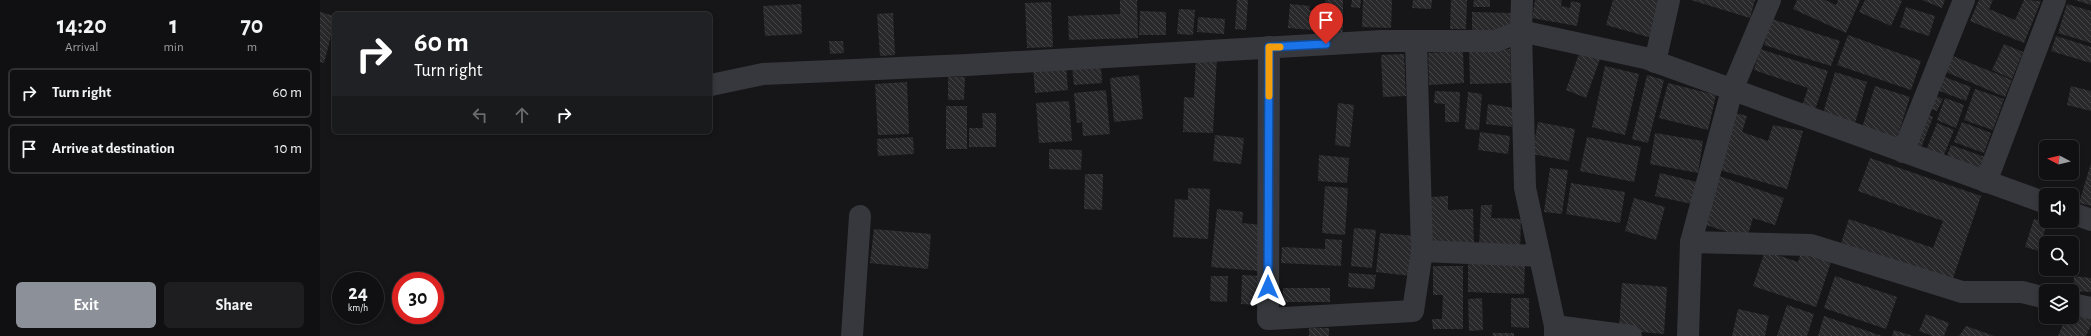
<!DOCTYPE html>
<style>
body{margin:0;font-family:"Alegreya Sans",sans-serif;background:#1e1e20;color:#f1f3f6;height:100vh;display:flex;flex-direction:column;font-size:15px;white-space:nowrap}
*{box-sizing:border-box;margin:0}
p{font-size:13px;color:#9c9d9f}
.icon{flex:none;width:22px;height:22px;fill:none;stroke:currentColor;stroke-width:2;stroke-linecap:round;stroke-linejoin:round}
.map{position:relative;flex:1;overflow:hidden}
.panel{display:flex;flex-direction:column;background:#101012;width:320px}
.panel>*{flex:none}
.banner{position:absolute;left:12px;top:12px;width:380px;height:122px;border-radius:6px;box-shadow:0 2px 6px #0003,0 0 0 1px #303032;background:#202124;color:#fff;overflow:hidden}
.needle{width:26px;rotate:277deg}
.fabs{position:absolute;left:1719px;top:140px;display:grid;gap:8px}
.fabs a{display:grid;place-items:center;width:40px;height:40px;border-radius:6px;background:#101012;box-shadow:0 2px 6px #0003,0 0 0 1px #303032;font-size:20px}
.speed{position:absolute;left:12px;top:272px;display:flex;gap:8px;font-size:20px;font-weight:700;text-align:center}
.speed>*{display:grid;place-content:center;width:52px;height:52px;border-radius:50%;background:#101012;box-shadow:0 2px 6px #0003,0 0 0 1px #303032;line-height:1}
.speed small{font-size:10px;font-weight:400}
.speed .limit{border:6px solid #d22;background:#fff;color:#111}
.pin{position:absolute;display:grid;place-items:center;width:34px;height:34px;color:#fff;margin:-41px -17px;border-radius:50% 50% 50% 0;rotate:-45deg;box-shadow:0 0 4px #0007}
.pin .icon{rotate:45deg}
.me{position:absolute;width:44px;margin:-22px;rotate:0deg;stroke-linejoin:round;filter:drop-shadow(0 0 3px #0008)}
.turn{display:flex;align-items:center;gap:14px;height:84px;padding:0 16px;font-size:18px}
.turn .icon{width:52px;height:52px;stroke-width:2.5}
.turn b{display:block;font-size:28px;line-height:34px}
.lanes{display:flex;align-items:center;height:38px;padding:0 16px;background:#0003;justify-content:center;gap:20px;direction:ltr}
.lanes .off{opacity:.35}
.eta{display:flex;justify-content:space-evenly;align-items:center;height:68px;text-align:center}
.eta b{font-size:24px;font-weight:600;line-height:28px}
.cta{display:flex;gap:8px;margin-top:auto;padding:8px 16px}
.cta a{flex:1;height:46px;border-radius:6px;background:#8c9099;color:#fff;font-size:16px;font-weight:600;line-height:46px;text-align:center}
.cta a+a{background:#1e1e20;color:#f1f3f6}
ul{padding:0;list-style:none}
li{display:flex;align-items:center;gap:12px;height:50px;margin:0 8px 6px;padding:0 8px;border:2px solid #303032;border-radius:6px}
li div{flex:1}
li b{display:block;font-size:15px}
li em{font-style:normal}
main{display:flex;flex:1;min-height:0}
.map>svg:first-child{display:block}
.building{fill:url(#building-back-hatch)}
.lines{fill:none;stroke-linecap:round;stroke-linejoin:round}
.minor{stroke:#37383d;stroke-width:22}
.route-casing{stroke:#114b97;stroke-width:10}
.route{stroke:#1a73e8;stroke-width:7}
.slow{stroke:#f59e0b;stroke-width:7}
</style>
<main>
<section class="panel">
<div class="eta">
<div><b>14:20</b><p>Arrival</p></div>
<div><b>1</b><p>min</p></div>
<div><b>70</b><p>m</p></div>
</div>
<ul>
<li><svg class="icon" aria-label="right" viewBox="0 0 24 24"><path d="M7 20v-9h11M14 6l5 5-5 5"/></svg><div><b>Turn right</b></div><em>60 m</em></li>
<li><svg class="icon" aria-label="arrive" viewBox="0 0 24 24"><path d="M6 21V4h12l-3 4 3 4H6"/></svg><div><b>Arrive at destination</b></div><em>10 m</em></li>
</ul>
<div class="cta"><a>Exit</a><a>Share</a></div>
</section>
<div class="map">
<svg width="1771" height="336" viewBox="0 0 1771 336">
<defs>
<pattern id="building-back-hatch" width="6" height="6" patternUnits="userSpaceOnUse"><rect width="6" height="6" fill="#29292c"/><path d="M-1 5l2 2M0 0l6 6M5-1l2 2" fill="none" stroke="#454548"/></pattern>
</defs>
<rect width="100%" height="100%" fill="#161618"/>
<g class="building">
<polygon points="800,0 817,0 818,38 749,40 748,16 800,14"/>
<polygon points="917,0 928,0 926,30 915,29"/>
<rect x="1005" y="0" width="18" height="34"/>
<polygon points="1032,0 1041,0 1040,8 1031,7"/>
<polygon points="1043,0 1072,0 1071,28 1042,27"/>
<polygon points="1093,0 1112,0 1111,9 1092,8"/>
<polygon points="1131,0 1147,0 1146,29 1130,29"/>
<polygon points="1154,0 1170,0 1170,7 1153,7"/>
<polygon points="1215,0 1242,0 1241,6 1250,8 1251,1 1261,3 1257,26 1212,18"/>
<polygon points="1293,0 1342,0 1332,38 1286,25"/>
<polygon points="1371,0 1435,0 1430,18"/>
<polygon points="1477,0 1505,0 1516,5 1518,0 1540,0 1526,33 1473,9"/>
<polygon points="1545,0 1580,0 1582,1 1571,26 1539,12"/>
<polygon points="1602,0 1625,0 1622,8"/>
<polygon points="1659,0 1673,0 1669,9 1695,20 1704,0 1721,1 1704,43 1650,21"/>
<polygon points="1755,0 1771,0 1771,5"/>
<polygon points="731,2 733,47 707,48 705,3"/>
<polygon points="481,4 482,34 445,36 443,6"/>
<polygon points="970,4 990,6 989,10 999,11 998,22 993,22 992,30 968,28"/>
<polygon points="1747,4 1771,11 1771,43 1738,33"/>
<polygon points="1586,7 1615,16 1609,36 1580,27"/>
<polygon points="859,9 875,10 873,35 857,34"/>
<polygon points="820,11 846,12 846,35 819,35"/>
<polygon points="0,12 14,16 14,25 4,63 0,62"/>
<polygon points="1152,12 1191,13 1191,32 1152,32"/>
<polygon points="573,13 575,55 560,56 557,14"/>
<polygon points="878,17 905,19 904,34 877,32"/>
<polygon points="1452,19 1520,41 1511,66 1444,45"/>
<polygon points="1528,35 1601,61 1591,90 1517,65"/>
<polygon points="1736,36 1771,47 1771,63 1731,51"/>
<polygon points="509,41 523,41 524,53 510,54"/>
<polygon points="1684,44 1703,52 1692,79 1672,70"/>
<polygon points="1190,49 1191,83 1150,84 1149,51"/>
<polygon points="1440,49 1508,71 1495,110 1482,106 1488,88 1434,70"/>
<polygon points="1143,51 1144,83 1109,85 1108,53"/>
<polygon points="1260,51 1280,59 1266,98 1246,90"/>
<polygon points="1084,54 1086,96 1063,97 1061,55"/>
<polygon points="876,55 897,56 893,133 863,132 864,97 874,98"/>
<polygon points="1633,56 1692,80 1685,97 1626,72"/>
<polygon points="746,65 748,90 715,93 713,68"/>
<polygon points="781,65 782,83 754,85 752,67"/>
<polygon points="1285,66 1319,74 1305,135 1272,127"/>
<polygon points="1515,72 1547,82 1533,130 1501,120"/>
<polygon points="819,75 823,119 794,122 790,78"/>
<polygon points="1327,75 1344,80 1328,143 1312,139"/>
<polygon points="1622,76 1651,87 1646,101 1617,90"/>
<polygon points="628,77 645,77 644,100 628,100"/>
<polygon points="587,82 589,134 558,135 555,84"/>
<polygon points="1348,83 1396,95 1388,130 1339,118"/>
<polygon points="1555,86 1590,97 1575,145 1540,134"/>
<polygon points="1751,86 1771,91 1771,111 1747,105"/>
<polygon points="1655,89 1684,99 1673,130 1644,120"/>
<polygon points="786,90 790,134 763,136 762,122 757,123 754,93"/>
<polygon points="1115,91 1140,92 1139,122 1125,122 1125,104 1114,103"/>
<polygon points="1148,92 1162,94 1159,130 1145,129"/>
<polygon points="1614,95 1623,99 1617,111 1609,108"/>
<polygon points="1625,98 1644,105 1636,128 1617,120"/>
<polygon points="749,101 752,141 719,143 716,103"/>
<polygon points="1018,103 1034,105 1030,147 1015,145"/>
<polygon points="1168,104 1194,108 1192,127 1166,124"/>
<rect x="626" y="106" width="21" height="43"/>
<polygon points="662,113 676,113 676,147 649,147 649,128 663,128"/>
<polygon points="1416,113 1427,116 1422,132 1448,141 1453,125 1483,131 1467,189 1400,170"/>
<polygon points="1606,114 1613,117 1601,148 1594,145"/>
<polygon points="1218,122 1255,129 1249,161 1212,154"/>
<polygon points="1642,122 1671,133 1664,153 1634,142"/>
<polygon points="1617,123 1634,130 1622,160 1605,153"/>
<polygon points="1160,132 1190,136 1188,154 1158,150"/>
<polygon points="1335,133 1383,141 1378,173 1330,164"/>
<polygon points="895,135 924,138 921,164 893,161"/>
<polygon points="593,137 594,154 558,156 557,139"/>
<polygon points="1267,137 1321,147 1314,182 1260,171"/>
<polygon points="1631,145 1665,157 1658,176 1624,164"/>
<polygon points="729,149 762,150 761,170 729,169"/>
<polygon points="999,155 1029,158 1027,183 998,181"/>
<polygon points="1550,158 1661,196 1632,281 1521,243 1529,219 1613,248 1623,221 1538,191"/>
<polygon points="1771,163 1771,206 1759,203"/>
<polygon points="1230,168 1248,170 1242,214 1224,212"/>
<polygon points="1340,173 1377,182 1372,204 1335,196"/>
<polygon points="765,174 783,174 782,210 764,209"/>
<polygon points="1399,176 1464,198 1455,225 1433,218 1427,238 1383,224"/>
<polygon points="1251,183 1305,192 1300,223 1246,214"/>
<polygon points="1005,186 1028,188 1025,235 1002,233"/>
<polygon points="868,188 890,189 888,239 853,237 855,199 868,200"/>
<polygon points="1128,196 1128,210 1153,209 1154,245 1111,246 1110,197"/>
<polygon points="1314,198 1345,207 1336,240 1305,231"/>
<polygon points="1161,205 1172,205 1171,218 1201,219 1200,249 1159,247"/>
<polygon points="897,209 923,212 922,223 943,225 939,271 891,267"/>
<polygon points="1714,219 1727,222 1719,251 1705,247"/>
<polygon points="1034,228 1056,230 1052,268 1031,266"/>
<polygon points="554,229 611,234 608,269 550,263"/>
<polygon points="1060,233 1095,236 1091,276 1056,272"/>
<polygon points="1005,239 1022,240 1021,266 961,263 962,247 1005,249"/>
<polygon points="1445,251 1478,262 1481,252 1511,262 1496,307 1433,286"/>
<polygon points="1148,262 1205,265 1204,294 1148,292"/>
<polygon points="1113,266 1143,266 1143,329 1113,329 1112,319 1122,319 1123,295 1113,295"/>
<polygon points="1029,273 1056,275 1054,289 1028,287"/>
<polygon points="922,275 941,276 939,305 921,304"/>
<polygon points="891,276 908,276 907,302 890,301"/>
<polygon points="1515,276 1577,297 1566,329 1504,308"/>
<polygon points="1754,276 1771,278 1771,292 1753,291"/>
<polygon points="1302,283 1347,287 1344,334 1299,330"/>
<rect x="963" y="288" width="47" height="14"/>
<polygon points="1162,298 1163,330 1149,331 1148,299"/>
<polygon points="1191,298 1209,298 1209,328 1191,327"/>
<polygon points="1467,305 1494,314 1487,336 1457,336"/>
<polygon points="1752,306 1771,314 1771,325 1766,336 1738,336 1746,317 1752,317"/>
<polygon points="1418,309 1449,316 1445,336 1412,336"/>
<polygon points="1606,314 1629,323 1624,336 1613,336 1599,331"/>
<polygon points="1504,316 1562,336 1498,336"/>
<polygon points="1646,326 1674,336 1639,336"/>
<rect x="989" y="328" width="20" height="8"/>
<polygon points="1574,330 1593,336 1572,336"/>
<rect x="1173" y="333" width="21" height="3"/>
</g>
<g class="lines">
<g class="minor">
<polyline points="1202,0 1201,31 1325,58 1726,203"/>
<polyline points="1450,0 1412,90 1371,242 1491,245 1642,292 1702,292 1726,298"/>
<polyline points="1096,41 1102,251"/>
<polyline points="949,47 948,319 1093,311 1102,251 1220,256"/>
<polyline points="1335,62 1349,0"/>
<polyline points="391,85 443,74 647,65 1062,41 1176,41 1201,31 1205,188 1235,326"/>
<polyline points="1583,152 1644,0"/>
<polyline points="1666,182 1735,0"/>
<polyline points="1752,213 1771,220"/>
<polyline points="1752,304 1771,308"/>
<polyline points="532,336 540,216"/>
<polyline points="1235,336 1235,326 1311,336"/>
<polyline points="1368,336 1371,242"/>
</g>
</g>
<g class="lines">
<g class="route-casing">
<polyline id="route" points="948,287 949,47 1006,44"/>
</g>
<use href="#route" class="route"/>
<polyline class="slow" points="949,96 949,47 960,47"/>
</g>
</svg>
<div class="fabs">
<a><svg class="needle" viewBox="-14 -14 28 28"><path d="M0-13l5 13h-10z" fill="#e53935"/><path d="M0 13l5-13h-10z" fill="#9c9d9f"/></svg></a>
<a><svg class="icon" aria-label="sound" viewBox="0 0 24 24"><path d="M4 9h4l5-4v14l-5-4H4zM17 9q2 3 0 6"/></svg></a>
<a><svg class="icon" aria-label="search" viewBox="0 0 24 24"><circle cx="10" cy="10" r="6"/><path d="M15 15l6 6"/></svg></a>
<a><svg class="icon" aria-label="layers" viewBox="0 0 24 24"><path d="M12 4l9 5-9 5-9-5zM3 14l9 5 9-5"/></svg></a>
</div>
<div class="speed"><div>24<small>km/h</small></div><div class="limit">30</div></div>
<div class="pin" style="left:1006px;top:44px;background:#d93025"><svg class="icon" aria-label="arrive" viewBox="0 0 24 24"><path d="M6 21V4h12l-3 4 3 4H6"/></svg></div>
<svg class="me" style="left:948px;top:287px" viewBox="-20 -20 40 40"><path d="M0-17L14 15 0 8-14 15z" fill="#1a73e8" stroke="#fff" stroke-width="4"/></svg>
<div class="banner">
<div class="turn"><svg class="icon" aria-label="right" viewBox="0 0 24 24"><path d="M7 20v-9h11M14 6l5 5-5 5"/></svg><div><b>60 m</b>Turn right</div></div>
<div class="lanes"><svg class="icon off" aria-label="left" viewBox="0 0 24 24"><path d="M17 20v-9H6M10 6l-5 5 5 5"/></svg><svg class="icon off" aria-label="ahead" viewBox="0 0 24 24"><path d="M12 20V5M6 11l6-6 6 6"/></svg><svg class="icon" aria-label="right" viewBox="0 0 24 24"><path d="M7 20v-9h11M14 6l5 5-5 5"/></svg></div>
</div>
</div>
</main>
